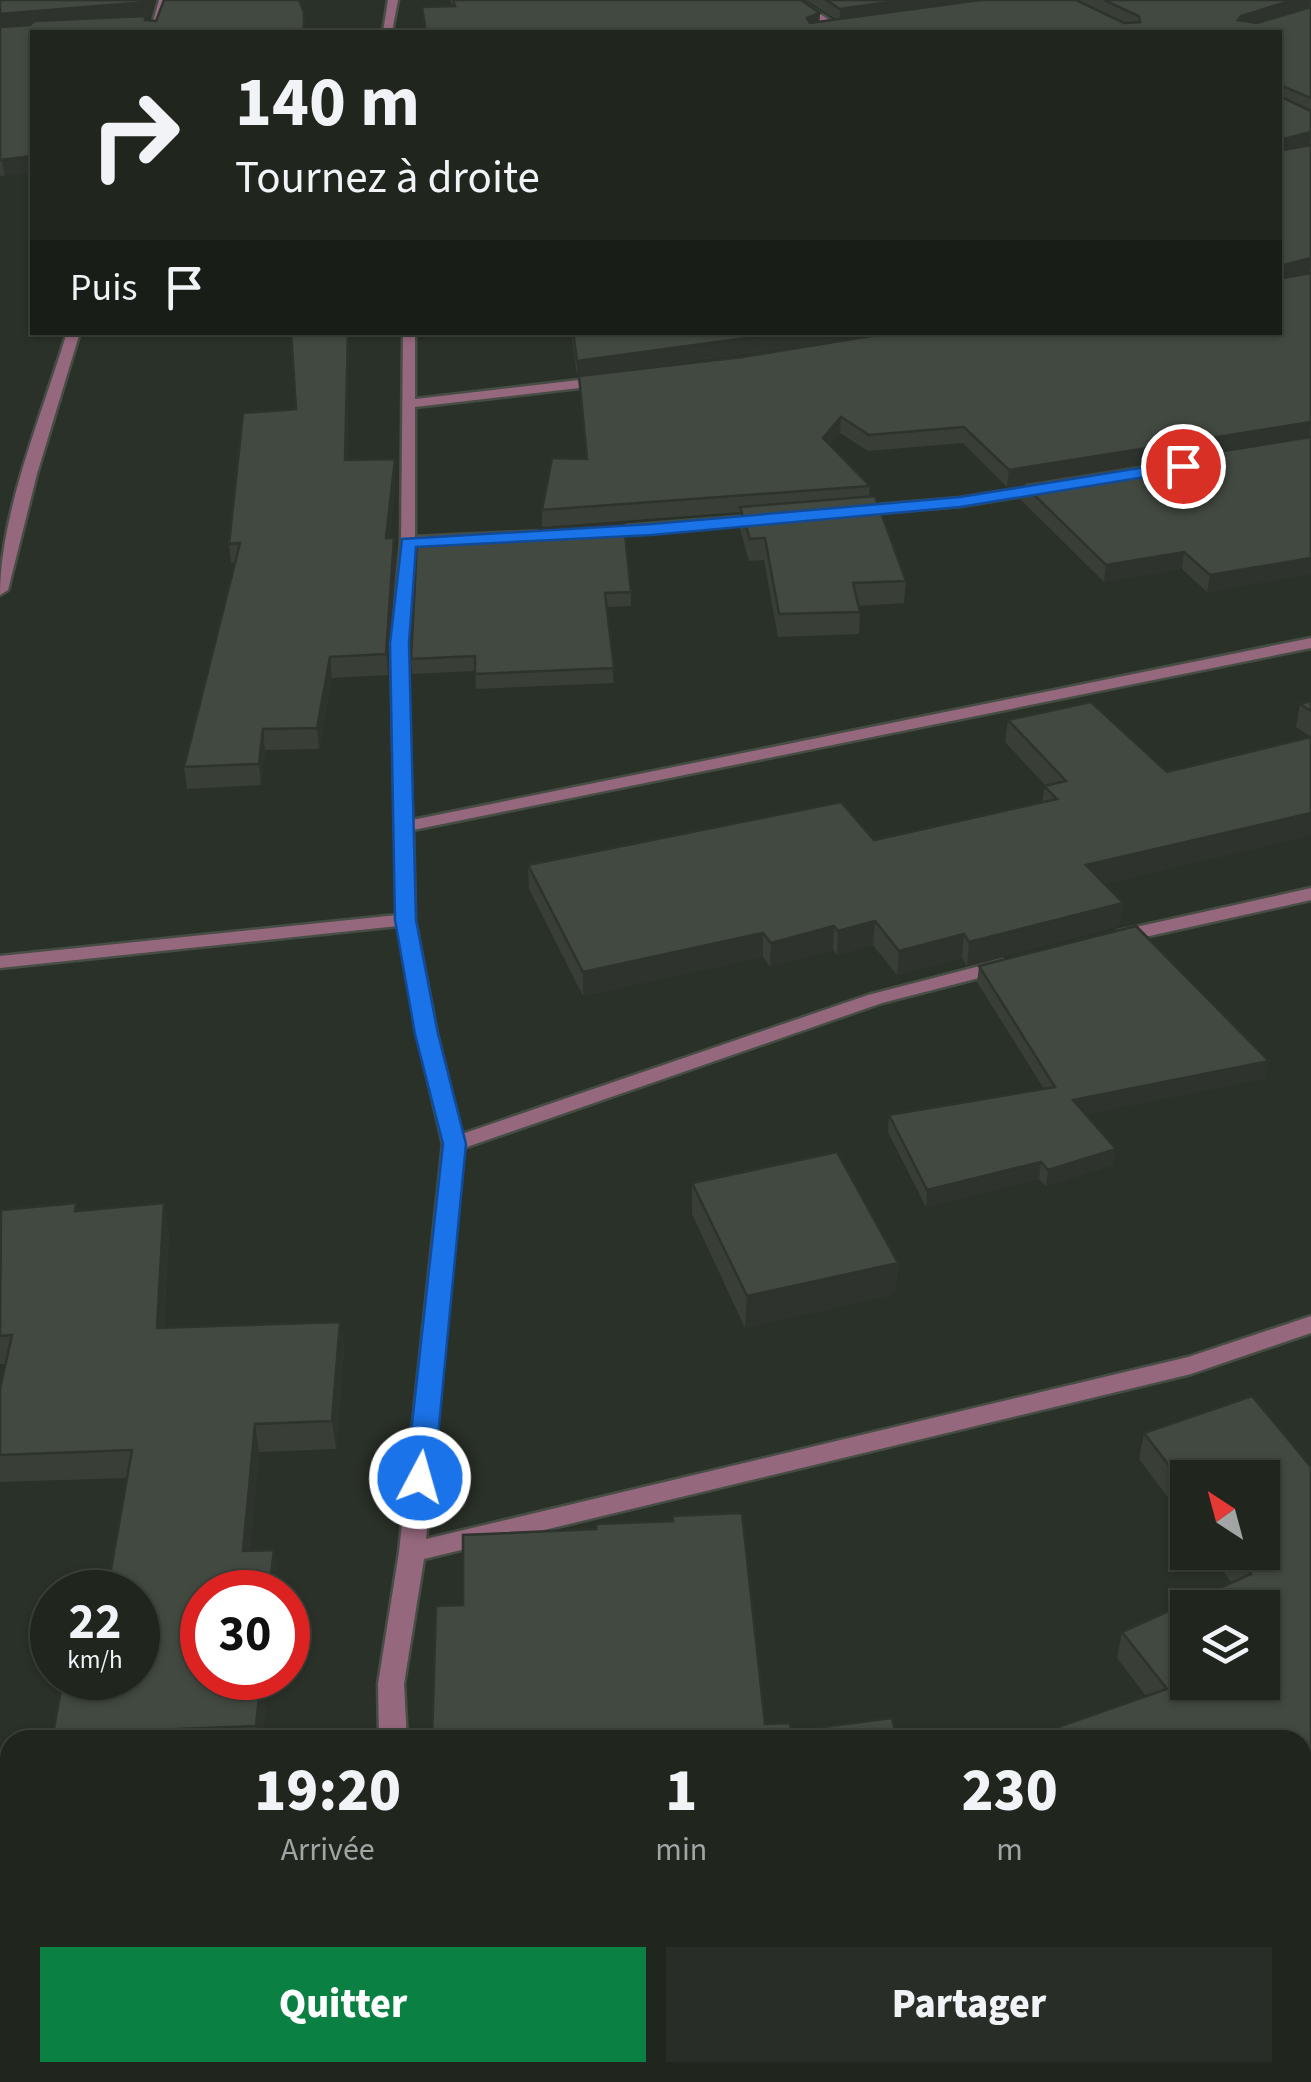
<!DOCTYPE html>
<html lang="fr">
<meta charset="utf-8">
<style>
body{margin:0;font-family:"Source Sans 3",sans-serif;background:#282d27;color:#f1f3f6;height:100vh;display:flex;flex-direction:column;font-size:38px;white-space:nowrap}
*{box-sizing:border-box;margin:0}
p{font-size:32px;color:#a2a5a4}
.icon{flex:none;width:55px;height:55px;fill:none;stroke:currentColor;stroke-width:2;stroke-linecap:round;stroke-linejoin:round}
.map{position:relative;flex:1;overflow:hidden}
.sheet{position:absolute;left:0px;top:1730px;width:1312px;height:352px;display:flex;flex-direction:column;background:#20251e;border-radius:30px 30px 0 0;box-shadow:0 2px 8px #0004,0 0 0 2px #3d423c}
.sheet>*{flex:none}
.hud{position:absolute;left:30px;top:30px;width:1252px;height:305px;border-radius:0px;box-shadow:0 2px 8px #0004,0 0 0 2px #3d423c;background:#20251e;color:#f1f3f6;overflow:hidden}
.needle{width:65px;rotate:324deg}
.controls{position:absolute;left:1170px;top:1460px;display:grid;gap:20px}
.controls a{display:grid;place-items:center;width:110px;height:110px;border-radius:0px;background:#20251e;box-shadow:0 2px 8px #0004,0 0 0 2px #3d423c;font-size:50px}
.speed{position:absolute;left:30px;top:1570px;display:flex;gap:20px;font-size:50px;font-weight:700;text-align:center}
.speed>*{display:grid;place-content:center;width:130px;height:130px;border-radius:50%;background:#20251e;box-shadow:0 2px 8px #0004,0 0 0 2px #3d423c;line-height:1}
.speed small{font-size:25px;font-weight:400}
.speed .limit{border:15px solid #d22;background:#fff;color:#111}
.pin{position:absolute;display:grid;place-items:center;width:85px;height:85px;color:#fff;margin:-42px;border:5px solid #fff;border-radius:50%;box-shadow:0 2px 10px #0007}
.me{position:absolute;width:110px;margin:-55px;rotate:6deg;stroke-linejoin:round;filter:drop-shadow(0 0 8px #0008)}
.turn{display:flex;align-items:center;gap:35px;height:210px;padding:0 40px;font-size:45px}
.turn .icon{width:130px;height:130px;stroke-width:2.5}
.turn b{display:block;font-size:70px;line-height:85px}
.then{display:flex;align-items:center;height:95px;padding:0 40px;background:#0003;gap:20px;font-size:38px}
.eta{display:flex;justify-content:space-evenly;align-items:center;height:170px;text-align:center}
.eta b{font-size:60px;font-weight:800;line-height:70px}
.action{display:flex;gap:20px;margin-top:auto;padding:20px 40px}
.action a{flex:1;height:115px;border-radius:0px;background:#0b8043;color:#fff;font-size:40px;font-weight:800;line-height:115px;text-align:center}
.action a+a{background:#282d27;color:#f1f3f6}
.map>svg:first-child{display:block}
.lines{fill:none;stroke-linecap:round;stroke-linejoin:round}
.minor-casing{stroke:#464d44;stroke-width:5}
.minor{fill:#95687d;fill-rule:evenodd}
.wall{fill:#393f37;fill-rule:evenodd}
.shaded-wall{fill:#2e332d}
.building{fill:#424940;stroke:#2e332d;stroke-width:2.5;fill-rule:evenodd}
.route{fill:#1a73e8;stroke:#114b97;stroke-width:2.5}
</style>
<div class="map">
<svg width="1311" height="2082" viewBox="0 0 1311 2082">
<rect width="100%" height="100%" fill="#2a3128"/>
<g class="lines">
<g class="minor-casing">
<g id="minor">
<polygon points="159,0 169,0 159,32 150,32"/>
<polygon points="388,0 398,0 392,32 383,32"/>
<polygon points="788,0 799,0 843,29 835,31"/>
<path d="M67 332H80L37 474 8 590 0 595C0 512 43 412 67 332Z"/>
<polygon points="403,332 415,332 415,399 605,377 612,381 605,385 415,407 415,537 565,530 572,534 565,538 415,546 407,643 412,820 1311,638 1311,648 413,830 415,920 437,1034 462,1134 868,995 1003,960 1013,966 1010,970 882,1003 464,1148 426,1539 1188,1357 1311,1316 1311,1333 1191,1374 424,1559 404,1684 407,1740 379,1740 378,1684 399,1552 443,1144 417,1034 398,926 0,968 0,956 397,915 391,643 401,542"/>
<polygon points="1048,484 1055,488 1053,491 960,506 853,515 846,511 853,507 960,498"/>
<polygon points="764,515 771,519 769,522 599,536 592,532 599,528"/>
<polygon points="1311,888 1311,900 1118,943 1109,937 1118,931"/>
<polygon points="1311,2059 1311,2082 1281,2082 1285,2072 1302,2072 1302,2063"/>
<rect x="387" y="2072" width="30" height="10"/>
</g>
</g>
<use href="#minor" class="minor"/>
</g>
<g class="wall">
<polygon points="0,0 150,17 145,17 145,20 306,32 32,32 32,173 0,176"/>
<path d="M450 0H801L820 13 819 22 837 20 806 0H1311V7L1256 23 1311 7V574L1207 592 1182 569 1104 582 1021 500 1022 484 1007 487 963 443 868 451 840 433 830 445 870 486 869 496 906 581 904 603 859 606 860 612 859 634 778 637 764 560 749 561 740 529V512L542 527V510L586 459 579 376H577L571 332H1280V32H425L422 7 452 6ZM859 338 742 357 588 375Z"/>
<polygon points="291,332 349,332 347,460 396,478 390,538 394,538 396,557 388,675 332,678 319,749 265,750 261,785 187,789 184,767 235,563 231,563 229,544 296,409"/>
<polygon points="537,538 631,592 631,606 607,607 614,683 476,689 475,671 412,674 411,659"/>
<polygon points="1311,701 1311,737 1296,727 1300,704"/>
<polygon points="1008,720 1167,772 1311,835 1104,884 1123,903 1119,926 967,966 962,958 897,975 873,945 837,955 833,950 770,967 763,957 583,996 529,889 528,865 874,840 1042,803 1045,785 1005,742"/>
<polygon points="979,966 1266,1078 1085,1114 1113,1165 1046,1186 1039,1179 926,1207 888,1132 889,1115 1044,1089 977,982"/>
<polygon points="692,1183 898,1263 895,1294 745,1328 692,1214"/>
<polygon points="76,1203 77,1210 169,1230 164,1328 340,1322 344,1350 336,1449 259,1452 250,1551 274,1550 278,1577 202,1678 268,1678 262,1740 54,1740 53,1734 138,1678 127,1478 0,1482 0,1389 6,1364 0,1364 0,1218"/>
<polygon points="1252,1396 1311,1778 1302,1783 1302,1740 1146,1696 1117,1658 1122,1632 1232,1583 1209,1552 1262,1552 1188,1478 1188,1524 1139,1459 1144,1433"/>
<polygon points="672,1516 765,1724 791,1731 897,1740 432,1740 463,1605 596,1529 672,1521"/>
</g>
<g class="shaded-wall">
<polygon points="156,0 150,17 0,29 0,14"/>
<polygon points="903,0 989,0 840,21 840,9"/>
<polygon points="1293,0 1311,0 1310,6 1239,28 1238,20 1241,16"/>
<polygon points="820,13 819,26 807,30 807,18"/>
<polygon points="1311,132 1310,145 1280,153 1280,140"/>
<polygon points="32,156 32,173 5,176 2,160"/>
<polygon points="1311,258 1310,272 1280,280 1280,266"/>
<polygon points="348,332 349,332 346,479 345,460"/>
<polygon points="789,332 903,332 577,376 577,361"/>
<polygon points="841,417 840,433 822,455 823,438"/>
<polygon points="1311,422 1310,437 1007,487 1009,470"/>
<polygon points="395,459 396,478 388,558 386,538"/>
<polygon points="394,538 396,557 388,675 386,654"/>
<polygon points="1184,552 1182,569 1104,582 1106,565"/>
<polygon points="1311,558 1311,574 1207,592 1210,575"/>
<polygon points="330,657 332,678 319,749 317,728"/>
<polygon points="263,729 265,750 261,785 259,764"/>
<polygon points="1311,813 1311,835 1083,889 1086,865"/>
<polygon points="1123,903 1119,926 967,966 969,942"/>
<polygon points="875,921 873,945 837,955 838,931"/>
<polygon points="834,926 833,950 770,967 771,943"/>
<polygon points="763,933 763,957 583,996 583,972"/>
<polygon points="964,934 962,958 897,975 899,951"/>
<polygon points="1269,1061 1266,1078 1071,1117 1073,1100"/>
<polygon points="1116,1149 1113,1165 1046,1186 1048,1170"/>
<polygon points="1041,1162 1039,1179 926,1207 927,1190"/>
<polygon points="164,1203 169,1230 162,1356 157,1328"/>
<polygon points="898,1263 895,1294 745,1328 747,1296"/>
<polygon points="340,1322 344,1350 336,1449 332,1421"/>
<polygon points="255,1424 259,1452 248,1578 243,1551"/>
<polygon points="274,1550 278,1577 276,1592 269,1592"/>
<polygon points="261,1678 268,1678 262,1740 258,1740 256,1726"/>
<polygon points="1311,1756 1311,1778 1302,1783 1302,1760"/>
</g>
<g class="building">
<polygon points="0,0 149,0 148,2 0,14"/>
<polygon points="164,0 299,0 304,12 304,26 301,32 32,32 32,156 0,160 0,27 30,25 34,21 145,16 145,20 156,21"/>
<polygon points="453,0 801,0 820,13 807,18 810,23 980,0 1076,0 1124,23 1140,22 1139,16 1104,0 1293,0 1241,16 1238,20 1257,23 1311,7 1311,98 1280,85 1280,32 426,32 422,7 455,6"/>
<polygon points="826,0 903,0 840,9"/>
<polygon points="1280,92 1281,97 1311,111 1311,132 1280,140"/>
<polygon points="1280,144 1283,150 1311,145 1311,258 1280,266"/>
<polygon points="1280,270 1283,278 1311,273 1311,422 1009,470 964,427 869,435 841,417 823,438 870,486 542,510 552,458 587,459 579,376 742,357 896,332 1280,332"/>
<polygon points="291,332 348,332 345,460 395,459 386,538 394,538 386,654 330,657 317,728 263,729 259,764 184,767 240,543 229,544 243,413 296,409"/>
<polygon points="573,332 789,332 577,361"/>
<polygon points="1311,437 1311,558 1210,575 1184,552 1106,565 1022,483"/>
<polygon points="875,496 906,581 853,583 860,612 779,614 765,538 750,539 740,507"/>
<polygon points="624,524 631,592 605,593 614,668 475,674 475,656 411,659 417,542 537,538 539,529"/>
<polygon points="1311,701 1311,711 1300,704"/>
<polygon points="1091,702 1167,772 1311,737 1311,813 1086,865 1123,903 969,942 964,934 899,951 875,921 838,931 834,926 771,943 763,933 583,972 528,865 841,802 874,840 1057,799 1044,786 1066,781 1008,720"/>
<polygon points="1136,926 1269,1061 1073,1100 1116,1149 1048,1170 1041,1162 927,1190 889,1115 1055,1087 979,966"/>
<polygon points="837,1152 898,1263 747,1296 692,1183"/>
<polygon points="76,1203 75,1211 164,1203 157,1328 340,1322 332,1421 255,1424 243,1551 274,1550 269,1592 202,1592 202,1678 261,1678 256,1726 53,1734 63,1678 138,1678 138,1592 107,1592 132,1450 0,1455 0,1389 12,1335 0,1336 1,1210"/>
<path d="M1252 1396 1311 1467V1756L1302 1760V1740H1021L1167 1689 1122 1632 1251 1574 1235 1552H1262V1478H1188V1490L1144 1433ZM1188 1608H1262V1682H1188Z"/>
<polygon points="742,1513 765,1724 790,1723 791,1731 892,1718 897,1740 707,1740 707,1737 643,1740 432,1740 436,1606 463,1605 463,1535 596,1529 596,1524 673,1521 672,1516"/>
<polygon points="198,2073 198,2082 123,2082"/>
</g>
<polygon class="route" points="1183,461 1188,463 1188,470 960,507 652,535 416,547 409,643 416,920 438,1034 466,1144 434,1478 430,1486 420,1489 410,1486 406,1478 443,1144 415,1034 395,920 390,643 402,539 652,524 960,497"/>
</svg>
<div class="controls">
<a><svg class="needle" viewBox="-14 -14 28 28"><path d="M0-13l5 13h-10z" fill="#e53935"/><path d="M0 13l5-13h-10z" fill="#a2a5a4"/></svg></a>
<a><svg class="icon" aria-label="layers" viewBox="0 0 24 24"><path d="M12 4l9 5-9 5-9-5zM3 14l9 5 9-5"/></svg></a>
</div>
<div class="speed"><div>22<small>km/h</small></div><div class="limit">30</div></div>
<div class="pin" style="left:1183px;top:466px;background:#d93025"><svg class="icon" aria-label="arrive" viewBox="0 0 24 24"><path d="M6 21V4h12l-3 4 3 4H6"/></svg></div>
<svg class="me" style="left:420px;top:1478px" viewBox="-20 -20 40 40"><circle r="17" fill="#1a73e8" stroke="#fff" stroke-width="3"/><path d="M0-11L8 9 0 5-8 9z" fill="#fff"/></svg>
<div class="hud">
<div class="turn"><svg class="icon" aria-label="right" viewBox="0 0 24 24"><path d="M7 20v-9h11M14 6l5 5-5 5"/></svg><div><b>140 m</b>Tournez à droite</div></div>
<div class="then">Puis<svg class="icon" aria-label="arrive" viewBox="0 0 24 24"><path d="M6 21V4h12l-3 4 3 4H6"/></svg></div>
</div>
<section class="sheet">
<div class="eta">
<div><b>19:20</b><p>Arrivée</p></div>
<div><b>1</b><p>min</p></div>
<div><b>230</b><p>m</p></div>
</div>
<div class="action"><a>Quitter</a><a>Partager</a></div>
</section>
</div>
